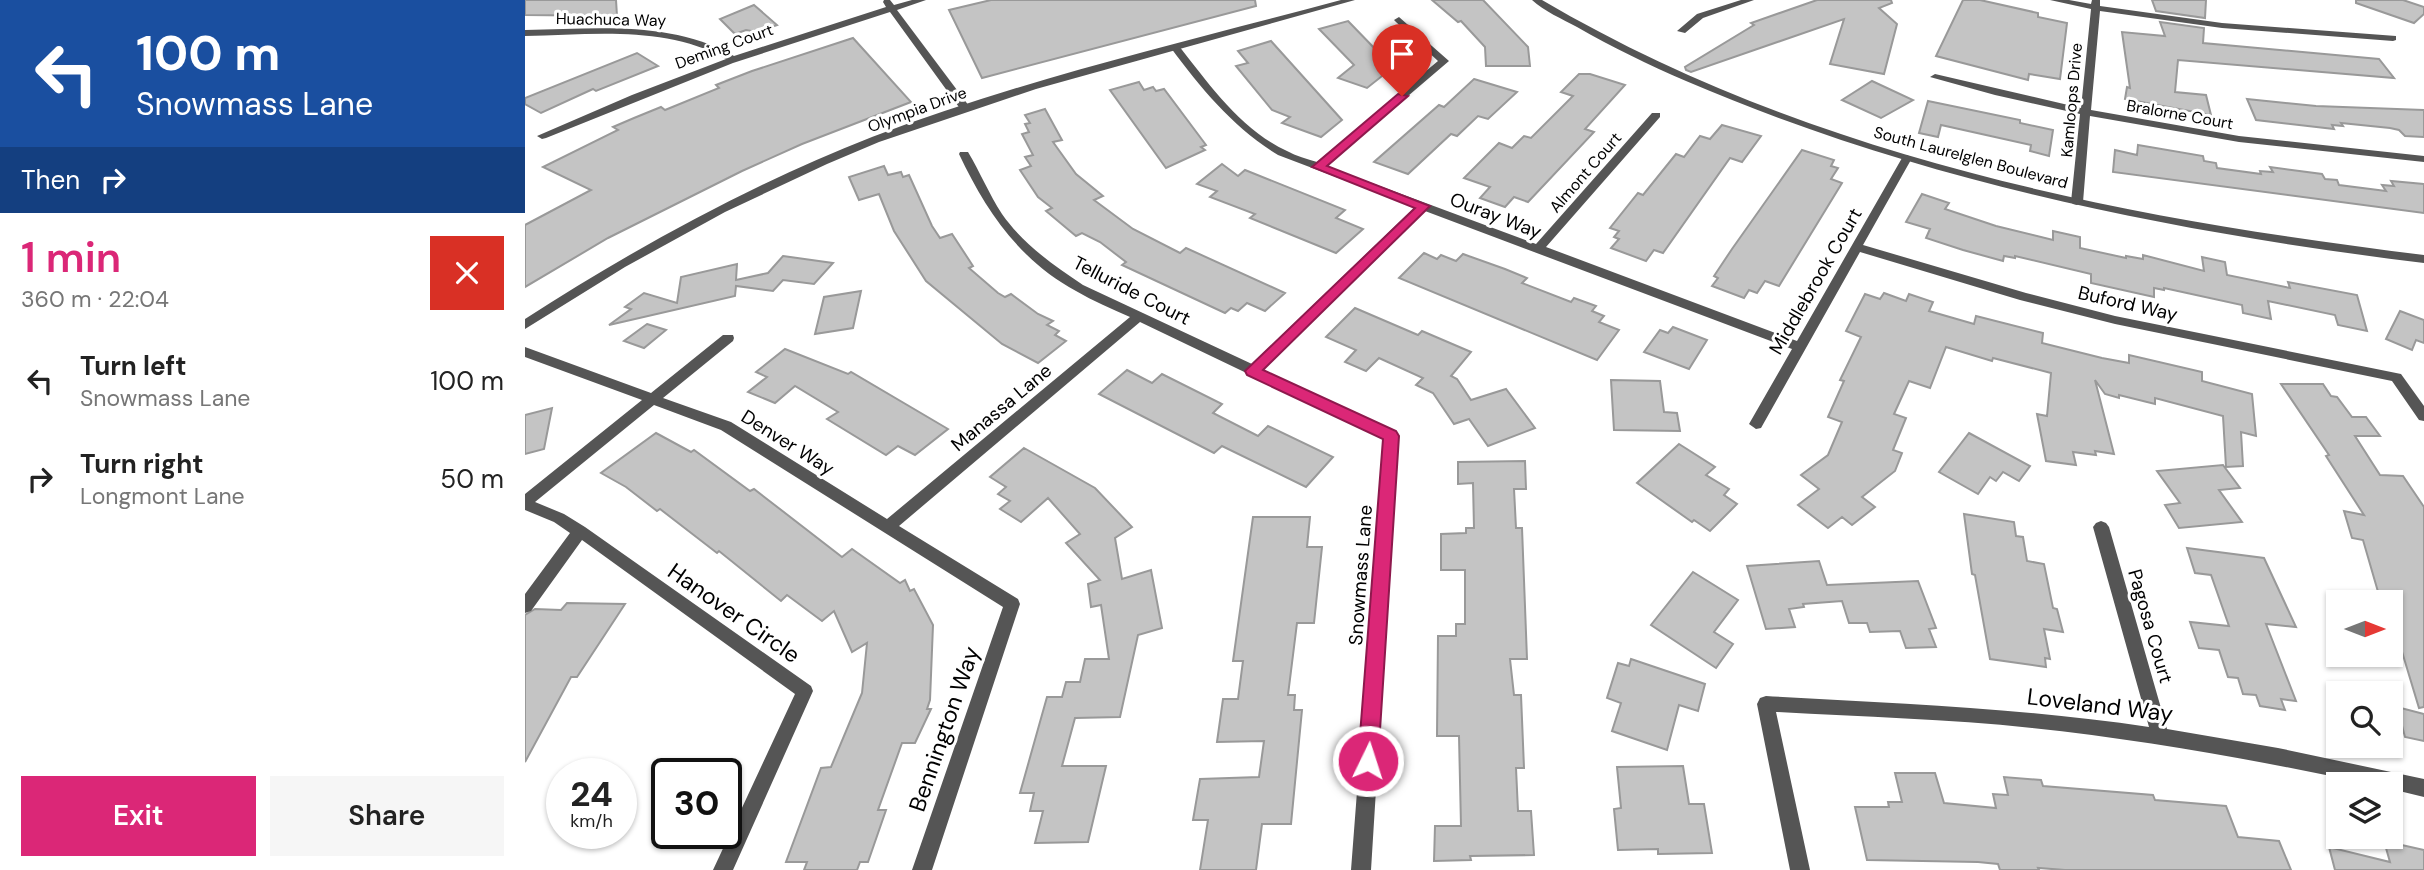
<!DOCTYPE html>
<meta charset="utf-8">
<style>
body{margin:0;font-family:"DM Sans",sans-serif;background:#f6f6f6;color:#222;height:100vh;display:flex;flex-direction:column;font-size:26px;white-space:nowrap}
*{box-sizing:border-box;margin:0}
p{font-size:23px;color:#767676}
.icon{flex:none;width:38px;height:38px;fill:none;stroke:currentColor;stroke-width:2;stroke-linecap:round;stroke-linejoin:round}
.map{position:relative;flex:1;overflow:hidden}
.panel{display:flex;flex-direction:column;background:#fff;width:525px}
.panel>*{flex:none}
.banner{background:#1a4fa0;color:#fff;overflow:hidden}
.needle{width:46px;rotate:90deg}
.tools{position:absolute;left:1801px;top:590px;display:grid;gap:14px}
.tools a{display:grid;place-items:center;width:77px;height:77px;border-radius:0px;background:#fff;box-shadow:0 2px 5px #0004;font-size:35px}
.speed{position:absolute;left:21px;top:758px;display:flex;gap:14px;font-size:35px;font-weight:700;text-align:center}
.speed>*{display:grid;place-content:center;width:91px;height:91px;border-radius:50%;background:#fff;box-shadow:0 2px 5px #0004;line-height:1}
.speed small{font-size:18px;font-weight:400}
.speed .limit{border:4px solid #111;border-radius:10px;background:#fff;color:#111}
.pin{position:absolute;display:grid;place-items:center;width:60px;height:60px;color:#fff;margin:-72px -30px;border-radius:50% 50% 50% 0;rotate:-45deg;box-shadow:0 0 7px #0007}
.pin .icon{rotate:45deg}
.me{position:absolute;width:77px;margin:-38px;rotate:4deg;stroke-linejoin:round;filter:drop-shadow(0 0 5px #0008)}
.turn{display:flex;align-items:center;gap:24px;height:147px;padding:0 21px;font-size:32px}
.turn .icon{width:91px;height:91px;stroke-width:2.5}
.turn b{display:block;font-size:49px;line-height:60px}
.then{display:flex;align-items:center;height:66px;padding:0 21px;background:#0003;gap:14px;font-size:26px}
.round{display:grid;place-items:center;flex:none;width:74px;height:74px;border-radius:0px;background:#f6f6f6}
.overview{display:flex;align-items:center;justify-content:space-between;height:119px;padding:0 21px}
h1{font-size:42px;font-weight:600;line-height:52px;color:#db2777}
.action{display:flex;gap:14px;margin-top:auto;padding:14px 21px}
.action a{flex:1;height:80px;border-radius:0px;background:#db2777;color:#fff;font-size:28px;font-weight:600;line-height:80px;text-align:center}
.action a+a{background:#f6f6f6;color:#222}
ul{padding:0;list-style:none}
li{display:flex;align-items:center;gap:21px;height:98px;padding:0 21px}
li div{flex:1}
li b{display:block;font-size:26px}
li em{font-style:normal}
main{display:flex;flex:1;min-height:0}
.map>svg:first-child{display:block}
.building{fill:#c4c4c4;stroke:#999;stroke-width:2}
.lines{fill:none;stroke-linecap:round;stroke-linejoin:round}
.minor{fill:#555;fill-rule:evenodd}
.tertiary{fill:#555;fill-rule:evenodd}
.route{fill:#db2777;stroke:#8e194d;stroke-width:2}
.labels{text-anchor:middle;stroke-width:6;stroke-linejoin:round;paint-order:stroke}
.far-street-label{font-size:16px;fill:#000;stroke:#fff}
.street-label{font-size:19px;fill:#000;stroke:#fff}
.near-street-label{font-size:23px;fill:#000;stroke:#fff}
</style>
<main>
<section class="panel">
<div class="banner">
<div class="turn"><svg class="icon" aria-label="left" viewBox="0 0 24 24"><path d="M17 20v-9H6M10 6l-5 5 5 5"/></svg><div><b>100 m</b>Snowmass Lane</div></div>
<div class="then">Then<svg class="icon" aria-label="right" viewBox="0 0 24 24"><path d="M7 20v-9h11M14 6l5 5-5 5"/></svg></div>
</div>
<div class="overview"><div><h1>1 min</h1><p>360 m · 22:04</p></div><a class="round" style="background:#d93025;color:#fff"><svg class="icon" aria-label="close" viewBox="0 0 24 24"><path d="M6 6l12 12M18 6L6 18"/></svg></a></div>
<ul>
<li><svg class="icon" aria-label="left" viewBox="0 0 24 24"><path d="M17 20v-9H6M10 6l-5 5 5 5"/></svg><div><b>Turn left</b><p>Snowmass Lane</p></div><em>100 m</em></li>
<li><svg class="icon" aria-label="right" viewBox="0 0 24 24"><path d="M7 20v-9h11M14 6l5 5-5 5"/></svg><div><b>Turn right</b><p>Longmont Lane</p></div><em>50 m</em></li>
</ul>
<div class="action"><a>Exit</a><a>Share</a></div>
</section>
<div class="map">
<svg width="1899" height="870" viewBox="0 0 1899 870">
<rect width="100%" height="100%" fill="#fff"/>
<g class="building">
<polygon points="0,0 91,0 92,16 0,15"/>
<polygon points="466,0 730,0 731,6 457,78 424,10"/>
<polygon points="907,0 958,0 1003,47 1005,66 961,66 960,47 936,21 933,22"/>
<polygon points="1292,0 1366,0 1367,3 1354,8 1372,24 1359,74 1305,64 1319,19 1166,72 1161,70 1160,67 1229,25 1226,23"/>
<polygon points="1438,0 1455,0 1513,13 1513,17 1542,23 1535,79 1504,74 1503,80 1411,56"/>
<polygon points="1627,0 1681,0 1680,18 1631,11"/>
<polygon points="1831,0 1878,0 1899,7 1899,14 1889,23 1831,3"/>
<polygon points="229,5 252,25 232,32 221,30 210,34 195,19"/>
<polygon points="823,21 856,55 876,61 842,88 813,78 829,65 794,29"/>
<polygon points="1635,22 1679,28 1678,43 1854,59 1869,78 1653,60 1650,92 1681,95 1686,115 1600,99 1602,87 1605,88 1597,32 1640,36"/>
<polygon points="328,38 386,102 277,144 217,171 83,238 0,287 0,225 66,190 18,167 93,130 88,127 109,118 136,107 140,110 194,88 191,85 227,71"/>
<polygon points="746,41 817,120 796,137 757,123 765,117 747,110 711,66 723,63 713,51"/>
<polygon points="112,53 133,66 71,91 68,89 16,113 0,104 0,98"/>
<polygon points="1054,74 1065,74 1100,85 1060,129 1069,132 1003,202 989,197 980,207 955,198 965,187 939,178 974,143 987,148 999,136 1006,138 1048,96 1036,92"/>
<polygon points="949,79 992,92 963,119 953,116 932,136 926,134 883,174 849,162 914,105 919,107"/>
<polygon points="1347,81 1388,100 1356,118 1317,100"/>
<polygon points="614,82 619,90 628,87 631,91 639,89 681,145 676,147 680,150 641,168 585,90"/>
<polygon points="1722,99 1791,106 1899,110 1899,137 1880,136 1874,130 1865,128 1816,123 1818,126 1807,125 1809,129 1731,120"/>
<polygon points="1403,101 1495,120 1495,123 1528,130 1524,156 1505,151 1506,145 1416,125 1413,137 1394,133"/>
<polygon points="520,109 537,140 528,142 551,174 578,196 569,200 608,229 655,253 661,248 760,293 740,311 722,303 713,311 706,308 700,313 597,265 601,262 575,242 557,233 551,236 521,211 527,208 513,197 495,170 506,166 500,157 508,155 497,134 504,132 500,124 505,123 500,115"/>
<polygon points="1197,125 1236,136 1217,162 1205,158 1138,253 1129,250 1121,261 1086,248 1094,239 1089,237 1094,231 1085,228 1113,193 1118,195 1151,154 1159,157 1175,136 1185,139"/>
<polygon points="1613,145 1678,156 1679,161 1691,163 1692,168 1736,174 1735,171 1748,172 1745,167 1797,174 1800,179 1812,180 1814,185 1861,191 1857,185 1869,186 1866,181 1899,184 1899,213 1588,172 1590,150 1612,155"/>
<polygon points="1277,150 1309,160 1306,166 1313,168 1306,179 1317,183 1254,286 1240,281 1232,293 1224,290 1219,298 1187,286 1193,278 1189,276 1207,249"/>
<polygon points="697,164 713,176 720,170 820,210 811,218 838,229 811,253 725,218 730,214 685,197 692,191 672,184"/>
<polygon points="359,166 363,175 376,172 378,177 384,175 407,226 415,238 427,234 448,266 444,268 473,293 480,297 486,294 513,314 528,321 522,325 534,331 530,335 541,341 513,363 477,344 401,281 369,231 354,194 334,200 324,177"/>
<polygon points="1397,194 1424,203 1420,209 1471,226 1528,240 1528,231 1555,237 1555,248 1601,258 1601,256 1618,259 1618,255 1679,271 1677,257 1700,262 1702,275 1765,288 1763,282 1832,295 1842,331 1813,325 1810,315 1743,301 1746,319 1718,313 1717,305 1639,288 1639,290 1629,288 1629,297 1566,283 1566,274 1490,256 1490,258 1479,256 1478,261 1438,250 1401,238 1405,229 1381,222"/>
<polygon points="899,253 912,259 916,255 931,261 938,254 980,269 1002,278 997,283 1046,302 1049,298 1071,306 1067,311 1079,316 1074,322 1094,330 1072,360 874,278"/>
<polygon points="258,256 308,263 289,284 258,280 248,291 211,286 210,296 84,325 106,309 100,307 119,293 152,303 156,277 212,264 211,280 243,273"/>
<polygon points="336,291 328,328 290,334 299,297"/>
<polygon points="1359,293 1381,301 1384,294 1408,302 1404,311 1449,324 1451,316 1518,333 1517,343 1577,358 1604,363 1604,355 1677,372 1677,381 1727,394 1731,436 1716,432 1718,466 1701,467 1698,416 1630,398 1630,404 1594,395 1594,398 1580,394 1570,380 1589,454 1570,451 1571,455 1548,452 1551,465 1521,461 1512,414 1522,416 1526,373 1468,358 1467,361 1421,347 1405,388 1384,381 1369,414 1381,418 1368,450 1377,453 1370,471 1337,497 1350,507 1327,525 1317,517 1303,528 1273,505 1294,489 1276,475 1303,455 1317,422 1303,417 1319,381 1315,380 1336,337 1321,331 1340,294 1355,299"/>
<polygon points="830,308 893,335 897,331 946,352 926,376 932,379 946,400 981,389 1010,428 963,446 944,419 929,424 908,393 891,385 898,378 854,358 841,371 820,362 831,350 801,337"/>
<polygon points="1875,311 1899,320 1899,343 1891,340 1887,350 1861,339"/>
<polygon points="122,324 141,330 119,348 99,341"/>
<polygon points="1148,327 1182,340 1164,369 1119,352 1135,330 1143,333"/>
<polygon points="260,349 323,374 326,372 423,429 390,455 373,446 361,455 302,419 313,412 270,386 250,403 223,392 242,377 231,372"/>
<polygon points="602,370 627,383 637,374 697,404 688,413 733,436 743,426 808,457 781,487 697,446 689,453 574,394"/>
<polygon points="1086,380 1135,381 1139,412 1152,413 1155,431 1089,430"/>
<polygon points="1756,384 1798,384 1806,396 1812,397 1827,417 1841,417 1855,436 1830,436 1855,475 1878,476 1899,507 1899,707 1894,708 1875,645 1870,644 1866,630 1866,602 1856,602 1838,540 1827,538 1819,511 1839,515 1801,456 1804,455"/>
<polygon points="27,408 19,449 0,454 0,415"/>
<polygon points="131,433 166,452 169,450 225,491 229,489 317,557 327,549 375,583 380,580 385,591 389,589 408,625 405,700 402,709 406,709 390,743 377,743 353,810 361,810 343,862 335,862 332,870 279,870 282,862 261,862 296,768 306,767 337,693 342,643 327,652 309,611 297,621 262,595 256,601 194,551 192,553 135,509 132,511 101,487 76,473"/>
<polygon points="1444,433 1505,466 1494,481 1478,472 1471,481 1465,477 1453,494 1414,472"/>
<polygon points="1154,444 1190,467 1181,475 1204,489 1199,495 1212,504 1185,531 1169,520 1167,522 1112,483"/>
<polygon points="499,448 570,488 607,527 590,538 597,579 626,570 637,628 613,635 595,717 550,718 537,766 581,766 563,842 510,843 518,811 505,811 509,793 495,793 522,697 537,697 541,682 555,682 560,659 584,659 576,605 566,607 563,584 575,580 541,543 555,534 523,498 496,522 475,509 485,501 473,494 481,487 465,477"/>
<polygon points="1000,461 1001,489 989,489 991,528 997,528 1002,659 985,659 989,695 996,695 999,768 991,768 993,811 1006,811 1009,855 945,856 946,860 909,861 910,826 936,826 934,736 912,736 913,636 931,636 931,624 940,624 940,570 916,570 916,534 941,533 941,528 949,528 948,483 933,484 933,462"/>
<polygon points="1698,465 1715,488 1694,490 1717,522 1654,528 1640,505 1655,503 1632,471"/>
<polygon points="1439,514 1489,522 1491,536 1498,537 1502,561 1519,564 1528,608 1532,609 1538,632 1519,629 1525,659 1520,658 1521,667 1465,659 1450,575 1447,574"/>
<polygon points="728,517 785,517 782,547 797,547 789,623 772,623 763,695 770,695 769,710 777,710 766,824 737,824 731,870 675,870 683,820 668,820 675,779 734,777 739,741 692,742 698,699 713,699 718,661 708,661"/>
<polygon points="1662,548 1739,558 1771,627 1741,624 1771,701 1756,699 1760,710 1735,706 1731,695 1718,694 1713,678 1703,677 1694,650 1674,648 1665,622 1704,626 1686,575 1670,573"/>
<polygon points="1294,561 1302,585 1393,581 1411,628 1404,629 1411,647 1381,648 1375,631 1345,632 1342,623 1324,623 1317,601 1278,604 1279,607 1264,609 1270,627 1241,629 1222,566"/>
<polygon points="1168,572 1213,600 1189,632 1208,644 1191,668 1126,625"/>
<polygon points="42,603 100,604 52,677 46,677 0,762 0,615 10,609 36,610"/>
<polygon points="1106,659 1180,684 1173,711 1154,705 1142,750 1087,731 1096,703 1082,698 1093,663 1104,666"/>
<polygon points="1872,707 1899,714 1899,741 1880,737"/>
<polygon points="1158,766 1164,804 1179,804 1187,853 1133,854 1133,849 1093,850 1089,809 1096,808 1092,767"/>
<polygon points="1370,773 1410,773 1419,803 1471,808 1468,794 1483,795 1479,777 1516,780 1518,786 1628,795 1630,800 1701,806 1713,837 1754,841 1766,870 1540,870 1513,868 1514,870 1475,870 1473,864 1453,862 1342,860 1330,807 1364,807 1363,802 1377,802"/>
<polygon points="1859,841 1899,850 1899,870 1810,870 1804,847 1865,862"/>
</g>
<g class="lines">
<g class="minor">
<path d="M359 0H365L369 5 387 0H401L372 10 444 106V110H436L365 12 208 63 21 138 17 139 12 136 107 95 201 59C140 25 67 35 0 36V30C71 29 145 20 209 56L361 7 358 2Z"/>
<polygon points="1216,0 1229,0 1178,18 1160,33 1152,31 1172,14"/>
<polygon points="1525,0 1544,0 1566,4 1567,0 1575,0 1575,6 1697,23 1871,36 1871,40 1868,41 1697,28 1575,11 1566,110 1714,136 1899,156 1899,162 1714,142 1565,116 1558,202 1552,205 1548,204 1546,202 1555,114 1470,95 1405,77 1410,74 1556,108 1566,9"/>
<path d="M874 17 924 61 801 166 1011 244 1127 113H1135V117L1021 247 1272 341 1377 158 1382 155 1387 158 1338 245 1501 293 1590 316 1876 374 1899 406V421L1894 420 1867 381 1590 324 1495 300 1335 252 1236 428 1231 429 1224 424 1267 349 900 211 738 370 871 432 873 436 846 870H826L859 439 615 322 374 526 493 599 495 604 407 870H387L478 607 196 430 129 405 10 502 39 514 60 527 286 686 288 691 208 870H188L270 694 57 540 6 611 0 613V594L45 533 29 522 0 510V494L117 400 0 357V347L126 393 198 335H208L209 338 208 341 138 398 206 422 362 519 605 317C587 309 568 301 551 291 494 260 461 211 434 154L435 152H443C455 172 464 194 477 214 498 244 528 265 558 285L727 364 890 207 753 155C709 128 677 90 646 48L654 46C684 84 716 130 762 151 771 156 782 159 792 162L913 61 871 22 869 20Z"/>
<path d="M1576 521 1581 523 1584 527 1642 729 1753 748 1899 779V797L1866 789V784H1843C1732 760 1620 740 1507 728 1422 719 1337 717 1251 712L1285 870H1265L1232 704 1235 698 1241 696C1369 703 1497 708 1624 727L1568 527 1571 523Z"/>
</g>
<g class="tertiary">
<path d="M816 0H830L511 89 354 142 302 164 200 212 100 267 0 329V319C110 248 225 185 347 137 499 79 659 42 816 0Z"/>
<path d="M1007 0H1017C1284 157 1596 218 1899 255V263C1647 232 1396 182 1161 81 1124 65 1087 47 1052 27 1037 19 1019 11 1007 0Z"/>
</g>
</g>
<polygon class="route" points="873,94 883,96 802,166 905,206 738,370 871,431 874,436 853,761 850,768 843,771 836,768 833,761 858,439 722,375 720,371 890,208 787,167"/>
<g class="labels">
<g class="far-street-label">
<text transform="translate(86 19) rotate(1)" y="6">Huachuca Way</text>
<text transform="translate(199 46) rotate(-20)" y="6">Deming Court</text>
<text transform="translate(1546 100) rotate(-85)" y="6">Kamloops Drive</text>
<text transform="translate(392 109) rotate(-20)" y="6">Olympia Drive</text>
<text transform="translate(1655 114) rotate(10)" y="6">Bralorne Court</text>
<text transform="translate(1446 157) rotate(15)" y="6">South Laurelglen Boulevard</text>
<text transform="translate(1060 172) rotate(-49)" y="6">Almont Court</text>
</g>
<g class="street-label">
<text transform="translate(971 215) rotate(21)" y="7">Ouray Way</text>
<text transform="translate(1290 281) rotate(-60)" y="7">Middlebrook Court</text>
<text transform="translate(607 290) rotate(27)" y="7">Telluride Court</text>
<text transform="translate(1603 303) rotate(13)" y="7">Buford Way</text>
<text transform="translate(476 407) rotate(-40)" y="7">Manassa Lane</text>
<text transform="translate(263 442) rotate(32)" y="7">Denver Way</text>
<text transform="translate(835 575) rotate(-86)" y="7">Snowmass Lane</text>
<text transform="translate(1626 626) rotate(74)" y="7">Pagosa Court</text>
</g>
<g class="near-street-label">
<text transform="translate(209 613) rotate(35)" y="8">Hanover Circle</text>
<text transform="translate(1575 705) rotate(7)" y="8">Loveland Way</text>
<text transform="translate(419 729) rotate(-71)" y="8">Bennington Way</text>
</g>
</g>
</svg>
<div class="tools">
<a><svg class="needle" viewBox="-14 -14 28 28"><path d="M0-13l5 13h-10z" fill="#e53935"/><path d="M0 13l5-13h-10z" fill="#767676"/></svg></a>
<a><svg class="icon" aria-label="search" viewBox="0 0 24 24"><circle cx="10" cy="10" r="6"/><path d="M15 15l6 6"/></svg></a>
<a><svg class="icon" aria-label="layers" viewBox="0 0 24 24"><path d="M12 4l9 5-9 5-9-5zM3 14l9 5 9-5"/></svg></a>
</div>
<div class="speed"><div>24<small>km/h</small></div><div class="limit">30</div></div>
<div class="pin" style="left:877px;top:96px;background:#d93025"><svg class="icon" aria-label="arrive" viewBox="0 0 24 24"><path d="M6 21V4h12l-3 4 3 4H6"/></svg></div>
<svg class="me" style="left:843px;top:761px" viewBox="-20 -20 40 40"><circle r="17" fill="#db2777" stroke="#fff" stroke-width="3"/><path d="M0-11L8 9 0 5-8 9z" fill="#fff"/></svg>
</div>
</main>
